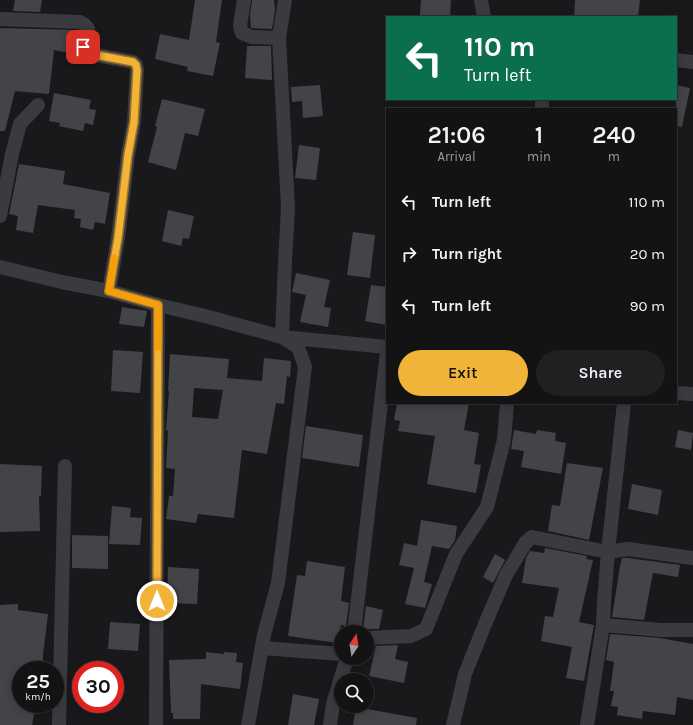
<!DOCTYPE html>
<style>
body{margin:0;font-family:Karla,sans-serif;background:#202022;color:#f1f3f6;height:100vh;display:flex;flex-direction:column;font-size:15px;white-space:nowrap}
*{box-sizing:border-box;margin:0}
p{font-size:13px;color:#9d9ea0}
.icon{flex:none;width:22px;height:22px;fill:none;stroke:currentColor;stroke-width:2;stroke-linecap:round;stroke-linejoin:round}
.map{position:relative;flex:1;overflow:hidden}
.side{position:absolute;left:386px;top:108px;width:291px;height:296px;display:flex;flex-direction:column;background:#131314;border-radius:0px;box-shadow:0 2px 10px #0003,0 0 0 1px #323234}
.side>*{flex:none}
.banner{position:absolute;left:386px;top:16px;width:291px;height:84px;border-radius:0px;box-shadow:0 2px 10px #0003,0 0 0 1px #323234;background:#0b6e4f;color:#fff;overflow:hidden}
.needle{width:26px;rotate:12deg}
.controls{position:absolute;left:334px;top:625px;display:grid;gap:8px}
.controls a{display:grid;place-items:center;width:40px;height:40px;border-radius:50%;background:#131314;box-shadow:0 2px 10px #0003,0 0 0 1px #323234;font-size:20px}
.speed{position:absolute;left:12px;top:661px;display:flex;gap:8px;font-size:20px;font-weight:700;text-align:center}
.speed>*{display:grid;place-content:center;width:52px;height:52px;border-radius:50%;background:#131314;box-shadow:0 2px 10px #0003,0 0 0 1px #323234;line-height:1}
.speed small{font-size:10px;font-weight:400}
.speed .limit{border:6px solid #d22;background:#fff;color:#111}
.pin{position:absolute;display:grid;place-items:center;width:34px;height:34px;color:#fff;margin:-17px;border-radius:8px;box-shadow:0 2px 6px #0006}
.me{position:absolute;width:44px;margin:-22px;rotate:0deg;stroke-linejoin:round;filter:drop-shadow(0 0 3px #0008)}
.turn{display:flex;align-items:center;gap:14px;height:84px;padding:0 12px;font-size:18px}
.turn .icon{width:52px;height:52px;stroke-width:2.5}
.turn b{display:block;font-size:28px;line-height:34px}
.eta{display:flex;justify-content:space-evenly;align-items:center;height:68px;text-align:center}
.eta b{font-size:24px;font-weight:600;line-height:28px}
.primary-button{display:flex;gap:8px;margin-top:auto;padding:8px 12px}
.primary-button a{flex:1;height:46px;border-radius:24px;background:#f2b339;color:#111;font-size:16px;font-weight:600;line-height:46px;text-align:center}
.primary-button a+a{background:#202022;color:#f1f3f6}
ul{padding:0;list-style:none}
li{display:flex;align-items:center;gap:12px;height:52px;padding:0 12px}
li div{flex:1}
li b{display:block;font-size:15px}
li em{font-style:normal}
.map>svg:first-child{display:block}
.building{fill:#434448;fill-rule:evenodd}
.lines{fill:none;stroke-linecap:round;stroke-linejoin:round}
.street{stroke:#3a3b40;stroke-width:14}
.route-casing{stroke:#9d7425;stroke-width:10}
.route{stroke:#f2b339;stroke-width:7}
.slow{stroke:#f59e0b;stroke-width:7}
</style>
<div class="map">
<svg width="693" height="725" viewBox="0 0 693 725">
<rect width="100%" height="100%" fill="#19191b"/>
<g class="building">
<polygon points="15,0 42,0 40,12 13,11"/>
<polygon points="195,0 222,0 216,42 220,43 213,76 187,71 188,67 155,59 160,34 189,40"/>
<polygon points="252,0 274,0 275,11 272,29 251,28 250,15"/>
<polygon points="421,0 451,0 450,17 420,15"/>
<polygon points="575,0 640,0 638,17 574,17"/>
<polygon points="0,28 77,30 74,54 54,50 49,94 15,91 5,131 0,131"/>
<polygon points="247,46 271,46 272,80 245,78"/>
<polygon points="320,85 323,116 303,118 302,101 292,102 291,87"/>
<polygon points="676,85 690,88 682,127 676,126"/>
<polygon points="54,93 91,100 89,109 96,110 93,125 85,123 83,131 59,126 60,123 49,121"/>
<polygon points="162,99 205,109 198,136 185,133 176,170 148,162 157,127 155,126"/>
<polygon points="299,145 320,148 316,180 295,178"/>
<polygon points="19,164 65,171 63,184 110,193 105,224 95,222 93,230 80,227 81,219 74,218 75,210 38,205 33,233 16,230 18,216 9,214"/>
<polygon points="168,210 194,216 189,239 183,238 181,246 162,241"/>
<polygon points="353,232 375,235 370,278 347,275"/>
<polygon points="296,273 330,280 324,307 331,308 328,327 300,322 306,295 292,292"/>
<polygon points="371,285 387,287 387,325 365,321"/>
<polygon points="122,307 147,311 144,327 119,324"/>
<polygon points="113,350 143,352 140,393 111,391"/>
<path d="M170 354 229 359 227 378 262 381 264 358 291 361 290 377 287 376 284 404 276 403 267 454 242 450 234 518 198 514 196 523 166 519 169 496H173L175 469 166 468 168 431 166 430 169 391H168ZM194 388 223 390 218 419 192 417Z"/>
<polygon points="397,403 423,403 439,405 439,403 469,403 464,430 479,433 474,464 481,465 476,493 427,484 435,436 398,431 400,421 394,420"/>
<polygon points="306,426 363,435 359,467 302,458"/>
<polygon points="514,430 536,434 537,430 556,433 555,441 566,443 561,474 521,467 524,451 511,449"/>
<polygon points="678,430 693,433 691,450 675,447"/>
<polygon points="567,463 603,468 589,540 548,531 552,505 560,506"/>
<polygon points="0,464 42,466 41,496 39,496 40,531 0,532"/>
<polygon points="632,484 662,490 658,515 628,509"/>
<polygon points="112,506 131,508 130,517 142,518 140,545 109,544"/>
<polygon points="421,520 457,526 455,540 449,549 432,546 424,582 432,584 425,608 405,604 414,568 399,565 404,543 417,546"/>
<polygon points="72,535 108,536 108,569 72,568"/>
<polygon points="545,548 587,556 586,559 593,560 579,622 594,625 584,681 566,678 572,647 541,641 545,616 553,617 559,588 522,583 526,558 530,551 544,553"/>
<polygon points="495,554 505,560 493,583 483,577"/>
<polygon points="622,558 628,558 680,565 678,577 653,573 644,620 612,617 620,566"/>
<polygon points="307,561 345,567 341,601 349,603 346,626 341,625 338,643 288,636 297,575 305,576"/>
<polygon points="168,567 199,569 197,604 167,603"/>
<polygon points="18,604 18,610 48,614 43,655 43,669 21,669 21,704 36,704 32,725 0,725 0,605"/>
<polygon points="366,606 383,610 379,629 363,629"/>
<polygon points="110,622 140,624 138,651 108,649"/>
<polygon points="610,634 660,638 693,644 693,700 677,697 675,715 643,711 642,719 617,715 618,707 611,706 614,691 610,691 614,662 606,660"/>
<polygon points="398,645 395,659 408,662 404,683 369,676 376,646"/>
<polygon points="206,652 224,654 224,652 237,653 236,662 243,663 240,689 201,684 200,719 173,719 173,713 171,713 169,660 206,659"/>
<polygon points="293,694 319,699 314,725 288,725"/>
<polygon points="356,707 417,718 416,725 353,725"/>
</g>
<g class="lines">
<g class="street">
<polyline points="244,0 240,26 242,33 252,37 279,38"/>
<polyline points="481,0 484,17"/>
<path d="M0 19 80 22 85 25 88 29C86 37 80 47 86 53L133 62 136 65 137 70 134 122 128 155 118 238 109 291"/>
<polyline points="676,60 693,62"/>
<polyline points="542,109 542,99"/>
<polyline points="0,216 12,154 20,124 38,105"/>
<polyline points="0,267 62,282 109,291 158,305 205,316 282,337 387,347"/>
<polyline points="676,393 693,394"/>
<polyline points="603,625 661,630 693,630"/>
<polyline points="354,632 387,352"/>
<polyline points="367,638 411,636 426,629 456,554 487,507 504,440 507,403"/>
<polyline points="262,648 341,654"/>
<polyline points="59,725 65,466"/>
<polyline points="156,725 158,305"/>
<polyline points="248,725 264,635 278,583 305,367 298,347 282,337 285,262 288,208 279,38 285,0"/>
<polyline points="330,725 333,704 347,658"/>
<polyline points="453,725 465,674 485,624 506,575 526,542 532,537 608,552 628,549 693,558"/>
<polyline points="587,725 603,625 604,602 608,552 624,403"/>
</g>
</g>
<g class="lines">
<g class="route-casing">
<polyline id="route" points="83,47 84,50 86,53 133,62 136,65 137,70 134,122 128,155 118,238 109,291 158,305 157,601"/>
</g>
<use href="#route" class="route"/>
<polyline class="slow" points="114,258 109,291 158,305 158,347"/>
</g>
</svg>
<div class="controls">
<a><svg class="needle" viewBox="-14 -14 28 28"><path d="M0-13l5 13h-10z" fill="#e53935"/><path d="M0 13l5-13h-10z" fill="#9d9ea0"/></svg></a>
<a><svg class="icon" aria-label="search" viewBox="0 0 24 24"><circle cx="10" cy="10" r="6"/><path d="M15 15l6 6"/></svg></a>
</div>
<div class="speed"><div>25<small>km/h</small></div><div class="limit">30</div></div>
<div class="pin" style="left:83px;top:47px;background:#d93025"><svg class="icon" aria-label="arrive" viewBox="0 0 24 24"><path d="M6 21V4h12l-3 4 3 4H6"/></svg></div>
<svg class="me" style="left:157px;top:601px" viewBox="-20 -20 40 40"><circle r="17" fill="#f2b339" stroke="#fff" stroke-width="3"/><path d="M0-11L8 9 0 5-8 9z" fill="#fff"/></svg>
<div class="banner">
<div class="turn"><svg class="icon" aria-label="left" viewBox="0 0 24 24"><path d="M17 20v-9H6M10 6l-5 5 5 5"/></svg><div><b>110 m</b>Turn left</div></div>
</div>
<section class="side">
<div class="eta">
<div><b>21:06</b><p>Arrival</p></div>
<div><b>1</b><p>min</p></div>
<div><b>240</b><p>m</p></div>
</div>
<ul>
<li><svg class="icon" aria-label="left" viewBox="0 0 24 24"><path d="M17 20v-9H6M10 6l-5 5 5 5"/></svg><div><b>Turn left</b></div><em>110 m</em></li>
<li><svg class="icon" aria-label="right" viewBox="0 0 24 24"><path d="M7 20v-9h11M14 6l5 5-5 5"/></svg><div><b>Turn right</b></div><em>20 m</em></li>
<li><svg class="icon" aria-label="left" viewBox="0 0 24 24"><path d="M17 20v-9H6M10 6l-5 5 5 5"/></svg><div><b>Turn left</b></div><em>90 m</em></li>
</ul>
<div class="primary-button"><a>Exit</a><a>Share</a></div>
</section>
</div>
